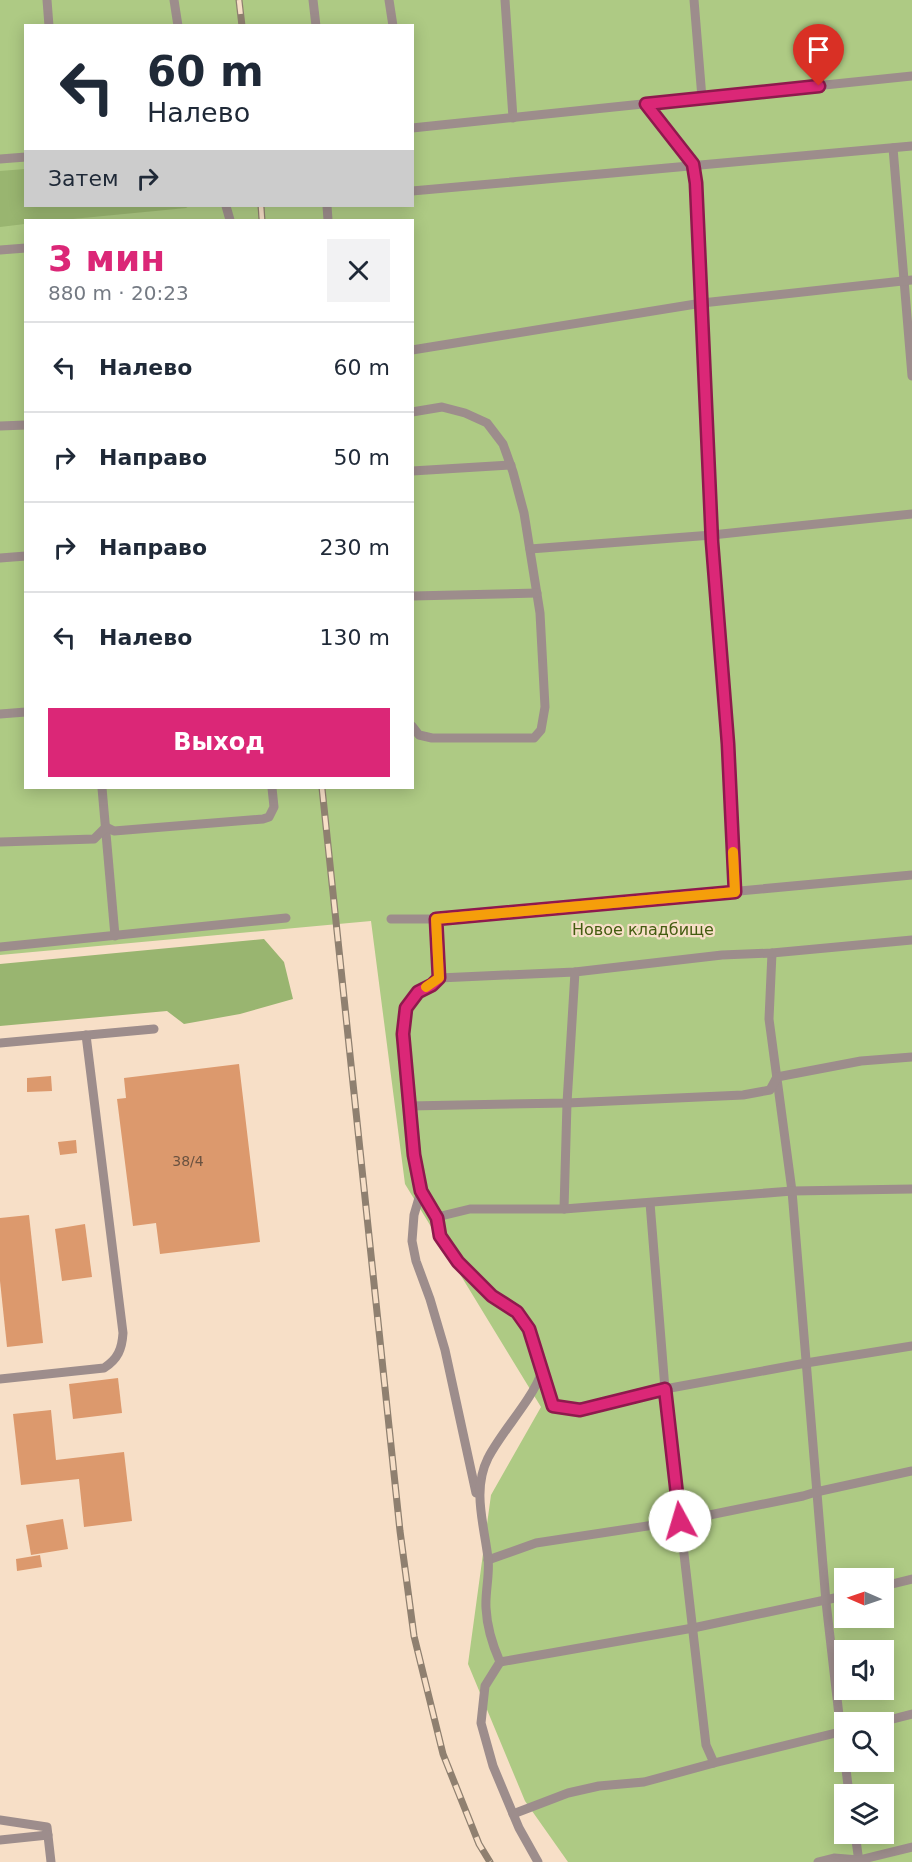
<!DOCTYPE html>
<html lang="ru">
<meta charset="utf-8">
<style>
body{margin:0;font-family:"DejaVu Sans",sans-serif;background:#f2f2f3;color:#1f2937;height:100vh;display:flex;flex-direction:column;font-size:22px;white-space:nowrap}
*{box-sizing:border-box;margin:0}
p{font-size:20px;color:#747a83}
.icon{flex:none;width:33px;height:33px;fill:none;stroke:currentColor;stroke-width:2;stroke-linecap:round;stroke-linejoin:round}
.map{position:relative;flex:1;overflow:hidden}
.drawer{position:absolute;left:24px;top:219px;width:390px;height:570px;display:flex;flex-direction:column;background:#fff;border-radius:0px;box-shadow:0 3px 15px #0003}
.drawer>*{flex:none}
.hud{position:absolute;left:24px;top:24px;width:390px;height:183px;border-radius:0px;box-shadow:0 3px 15px #0003;background:#fff;color:#1f2937;overflow:hidden}
.needle{width:39px;rotate:272deg}
.tools{position:absolute;left:834px;top:1568px;display:grid;gap:12px}
.tools a{display:grid;place-items:center;width:60px;height:60px;border-radius:0px;background:#fff;box-shadow:0 3px 15px #0003;font-size:30px}
.pin{position:absolute;display:grid;place-items:center;width:51px;height:51px;color:#fff;margin:-62px -26px;border-radius:50% 50% 50% 0;rotate:-45deg;box-shadow:0 0 6px #0007}
.pin .icon{rotate:45deg}
.me{position:absolute;width:66px;margin:-33px;rotate:354deg;stroke-linejoin:round;filter:drop-shadow(0 0 4px #0008)}
.turn{display:flex;align-items:center;gap:21px;height:126px;padding:0 24px;font-size:27px}
.turn .icon{width:78px;height:78px;stroke-width:2.5}
.turn b{display:block;font-size:42px;line-height:51px}
.then{display:flex;align-items:center;height:57px;padding:0 24px;background:#0003;gap:12px;font-size:22px}
.round{display:grid;place-items:center;flex:none;width:63px;height:63px;border-radius:0px;background:#f2f2f3}
.overview{display:flex;align-items:center;justify-content:space-between;height:102px;padding:0 24px}
h1{font-size:36px;font-weight:700;line-height:45px;color:#db2777}
.action{display:flex;gap:12px;margin-top:auto;padding:12px 24px}
.action a{flex:1;height:69px;border-radius:0px;background:#db2777;color:#fff;font-size:24px;font-weight:700;line-height:69px;text-align:center}
ul{padding:0;list-style:none}
li{display:flex;align-items:center;gap:18px;height:90px;padding:0 24px;border-top:2px solid #e0e1e3}
li div{flex:1}
li b{display:block;font-size:22px}
li em{font-style:normal}
.map>svg:first-child{display:block}
.green{fill:#aeca84;fill-rule:evenodd}
.forest{fill:#99b570}
.building{fill:#dc996d}
.lines{fill:none;stroke-linecap:round;stroke-linejoin:round}
.service{stroke:#9d8d8c;stroke-width:9}
.rail-casing{stroke:#8f8070;stroke-width:7}
.rail{stroke:#f7dfc7;stroke-width:4.5;stroke-dasharray:14;stroke-linecap:butt}
.route-casing{stroke:#8e194d;stroke-width:15}
.route{stroke:#db2777;stroke-width:10}
.slow{stroke:#f59e0b;stroke-width:10}
.labels{text-anchor:middle;stroke-width:4.5;stroke-linejoin:round;paint-order:stroke}
.number-label{font-size:14px;fill:#6a5240}
.park-label{font-size:16px;fill:#435c10;stroke:#f7dfc7}
</style>
<div class="map">
<svg width="912" height="1862" viewBox="0 0 912 1862">
<rect width="100%" height="100%" fill="#f7dfc7"/>
<path class="green" d="M0 0H912V1862H568L525 1801 468 1664 491 1495 541 1407 405 1184 371 921 0 955ZM26 26H412V206H26ZM26 220H412V788H26ZM844 1578H884V1617H844ZM844 1650H884V1689H844ZM844 1722H884V1761H844ZM844 1794H884V1833H844Z"/>
<g class="forest">
<polygon points="25,169 26,206 189,206 186,208 62,220 26,220 25,224 0,227 0,171"/>
<polygon points="264,939 284,962 293,999 240,1014 184,1024 167,1011 0,1026 0,964"/>
</g>
<g class="building">
<polygon points="239,1064 260,1242 160,1254 156,1223 133,1226 117,1099 126,1098 124,1078"/>
<polygon points="51,1076 52,1091 27,1092 27,1078"/>
<polygon points="76,1140 77,1153 60,1155 58,1142"/>
<polygon points="29,1215 43,1343 7,1347 0,1281 0,1218"/>
<polygon points="85,1224 92,1277 62,1281 55,1229"/>
<polygon points="118,1378 122,1413 73,1419 69,1384"/>
<polygon points="51,1410 56,1460 124,1452 132,1521 84,1527 79,1479 21,1485 13,1414"/>
<polygon points="63,1519 68,1549 31,1555 26,1525"/>
<polygon points="40,1555 42,1567 17,1571 16,1559"/>
</g>
<g class="lines">
<g class="service">
<polyline points="47,0 49,26"/>
<polyline points="174,0 178,26"/>
<polyline points="313,0 316,26"/>
<polyline points="389,0 393,26"/>
<polyline points="505,0 513,118"/>
<polyline points="694,0 702,98"/>
<polyline points="646,104 693,164 696,183 713,542 728,744 735,892"/>
<polyline points="412,128 912,76"/>
<polyline points="893,148 912,376"/>
<polyline points="0,159 26,157"/>
<polyline points="412,191 912,146"/>
<polyline points="226,206 230,220"/>
<polyline points="327,206 328,220"/>
<polyline points="0,250 26,248"/>
<polyline points="412,350 702,303 912,280"/>
<polyline points="412,412 442,407 465,413 487,423 503,444 513,472 524,513 540,613 545,707 541,730 534,738 432,738 419,735 412,726"/>
<polyline points="0,426 26,425"/>
<polyline points="412,471 511,465"/>
<polyline points="530,549 712,535 912,514"/>
<polyline points="0,558 26,556"/>
<polyline points="412,596 537,593"/>
<polyline points="0,714 26,712"/>
<polyline points="102,788 115,936"/>
<polyline points="0,842 94,839 106,827 114,831 263,819 269,817 274,807 272,788"/>
<polyline points="391,919 436,919 912,875"/>
<polyline points="436,919 439,978 418,992 407,1008 403,1034 414,1155 421,1191 437,1217 440,1236 458,1262 492,1296 517,1312 529,1329 553,1406 580,1410 665,1389 650,1203"/>
<polyline points="0,947 286,918"/>
<polyline points="772,953 769,1019 792,1191 826,1602 844,1759"/>
<polyline points="439,978 575,972 722,955 772,953 912,940"/>
<polyline points="0,1043 154,1029"/>
<polyline points="409,1106 567,1103 743,1095 770,1090 777,1077 861,1061 912,1057"/>
<polyline points="421,1191 414,1215 412,1241 416,1261 430,1299 445,1350 476,1493"/>
<polyline points="564,1209 567,1103 575,972"/>
<polyline points="437,1217 470,1209 564,1209 792,1191 912,1189"/>
<path d="M0 1379 104 1368C118 1359 122 1349 123 1333L86 1035"/>
<polyline points="488,1560 536,1543 680,1521 803,1496 816,1492 912,1471"/>
<polyline points="884,1586 912,1579"/>
<polyline points="500,1662 693,1628 844,1596"/>
<polyline points="881,1722 912,1714"/>
<polyline points="845,1761 849,1794"/>
<polyline points="714,1763 706,1745 665,1389 806,1363 912,1346"/>
<polyline points="513,1814 568,1793 599,1786 644,1782 714,1763 844,1731"/>
<polyline points="0,1820 47,1827 51,1862"/>
<polyline points="855,1833 859,1862"/>
<polyline points="0,1840 48,1835"/>
<path d="M538 1862 519 1828 493 1766 481 1723 485 1686 500 1662C492 1644 487 1628 486 1608 485 1592 490 1574 488 1558 484 1524 472 1490 488 1458 504 1428 530 1403 542 1372"/>
<polyline points="818,1862 834,1858 859,1860 912,1847"/>
</g>
<g class="rail-casing">
<g id="rail">
<polyline points="239,0 242,26"/>
<polyline points="261,206 262,220"/>
<polyline points="322,788 400,1531 414,1636 443,1754 479,1844 490,1862"/>
</g>
</g>
<use href="#rail" class="rail"/>
</g>
<g class="lines">
<g class="route-casing">
<polyline id="route" points="680,1521 665,1389 580,1410 553,1406 529,1329 517,1312 492,1296 458,1262 440,1236 437,1218 421,1191 414,1155 403,1034 406,1008 418,992 432,985 439,978 436,919 735,892 728,744 712,542 696,183 693,164 646,104 819,86"/>
</g>
<use href="#route" class="route"/>
<polyline class="slow" points="426,987 439,978 436,919 735,892 733,852"/>
</g>
<g class="labels">
<g class="number-label">
<text x="188" y="1166">38/4</text>
</g>
<g class="park-label">
<text x="643" y="935">Новое кладбище</text>
</g>
</g>
</svg>
<div class="tools">
<a><svg class="needle" viewBox="-14 -14 28 28"><path d="M0-13l5 13h-10z" fill="#e53935"/><path d="M0 13l5-13h-10z" fill="#747a83"/></svg></a>
<a><svg class="icon" aria-label="sound" viewBox="0 0 24 24"><path d="M4 9h4l5-4v14l-5-4H4zM17 9q2 3 0 6"/></svg></a>
<a><svg class="icon" aria-label="search" viewBox="0 0 24 24"><circle cx="10" cy="10" r="6"/><path d="M15 15l6 6"/></svg></a>
<a><svg class="icon" aria-label="layers" viewBox="0 0 24 24"><path d="M12 4l9 5-9 5-9-5zM3 14l9 5 9-5"/></svg></a>
</div>
<div class="pin" style="left:819px;top:86px;background:#d93025"><svg class="icon" aria-label="arrive" viewBox="0 0 24 24"><path d="M6 21V4h12l-3 4 3 4H6"/></svg></div>
<svg class="me" style="left:680px;top:1521px" viewBox="-20 -20 40 40"><circle r="19" fill="#fff"/><path d="M0-13L10 11 0 6-10 11z" fill="#db2777"/></svg>
<div class="hud">
<div class="turn"><svg class="icon" aria-label="left" viewBox="0 0 24 24"><path d="M17 20v-9H6M10 6l-5 5 5 5"/></svg><div><b>60 m</b>Налево</div></div>
<div class="then">Затем<svg class="icon" aria-label="right" viewBox="0 0 24 24"><path d="M7 20v-9h11M14 6l5 5-5 5"/></svg></div>
</div>
<section class="drawer">
<div class="overview"><div><h1>3 мин</h1><p>880 m · 20:23</p></div><a class="round"><svg class="icon" aria-label="close" viewBox="0 0 24 24"><path d="M6 6l12 12M18 6L6 18"/></svg></a></div>
<ul>
<li><svg class="icon" aria-label="left" viewBox="0 0 24 24"><path d="M17 20v-9H6M10 6l-5 5 5 5"/></svg><div><b>Налево</b></div><em>60 m</em></li>
<li><svg class="icon" aria-label="right" viewBox="0 0 24 24"><path d="M7 20v-9h11M14 6l5 5-5 5"/></svg><div><b>Направо</b></div><em>50 m</em></li>
<li><svg class="icon" aria-label="right" viewBox="0 0 24 24"><path d="M7 20v-9h11M14 6l5 5-5 5"/></svg><div><b>Направо</b></div><em>230 m</em></li>
<li><svg class="icon" aria-label="left" viewBox="0 0 24 24"><path d="M17 20v-9H6M10 6l-5 5 5 5"/></svg><div><b>Налево</b></div><em>130 m</em></li>
</ul>
<div class="action"><a>Выход</a></div>
</section>
</div>
